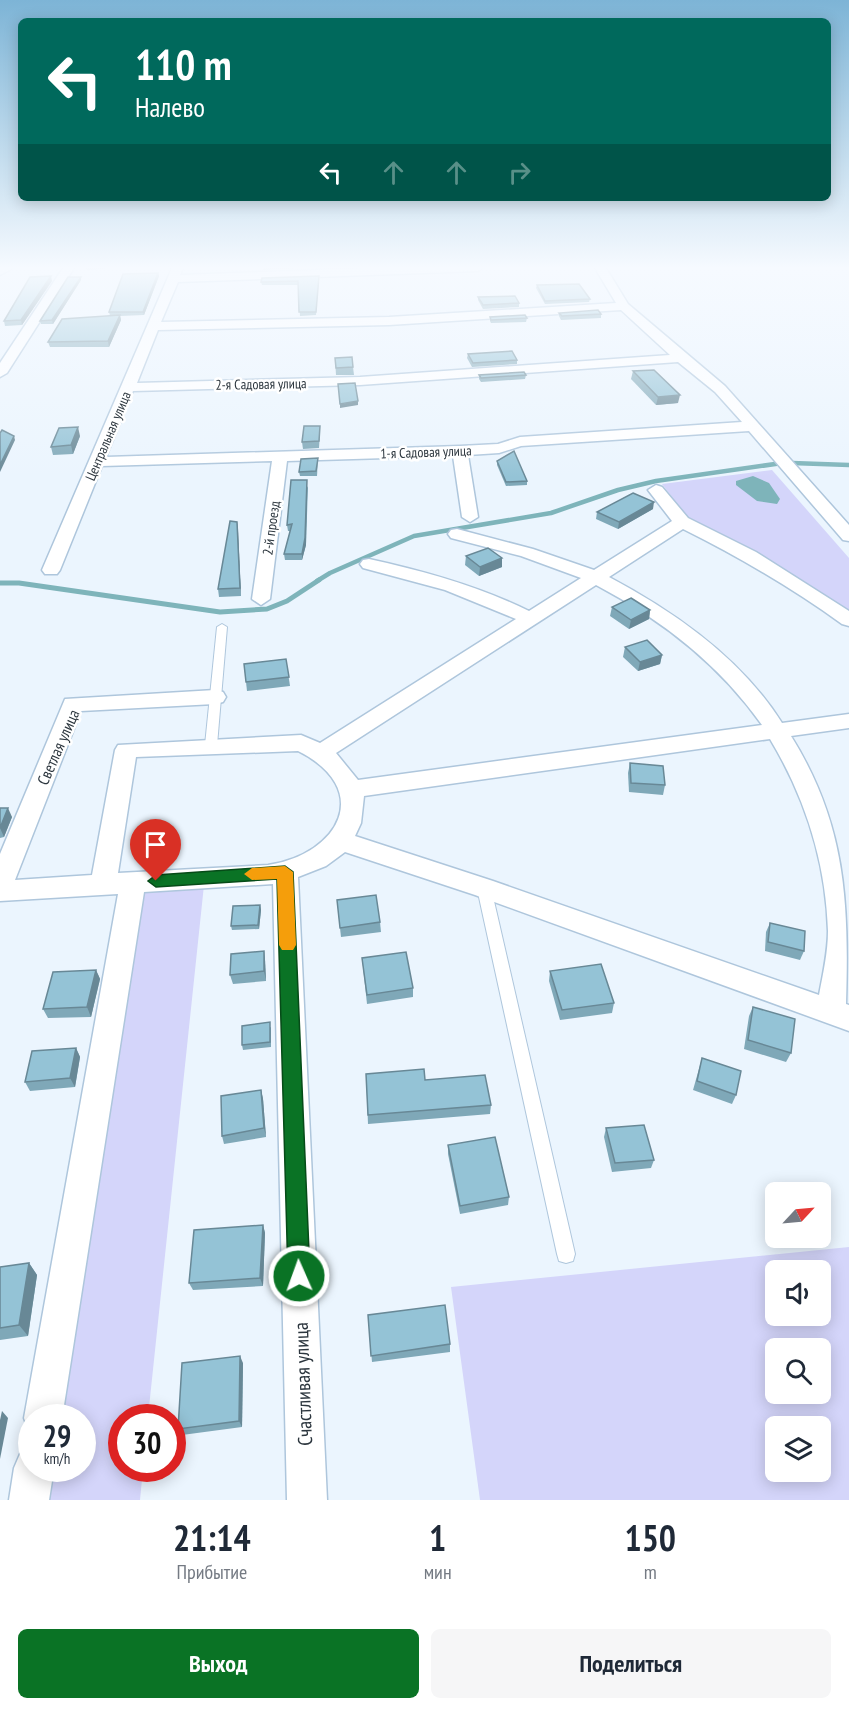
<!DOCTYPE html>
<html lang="ru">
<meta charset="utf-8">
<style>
body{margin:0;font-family:"PT Sans Narrow",sans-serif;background:#f6f6f7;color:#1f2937;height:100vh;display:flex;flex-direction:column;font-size:22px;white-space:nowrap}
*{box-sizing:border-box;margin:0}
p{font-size:20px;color:#747a83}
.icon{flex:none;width:33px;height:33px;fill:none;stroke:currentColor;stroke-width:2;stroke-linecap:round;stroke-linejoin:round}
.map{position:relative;height:1500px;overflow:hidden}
.drawer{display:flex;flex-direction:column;background:#fff;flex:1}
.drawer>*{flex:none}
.guide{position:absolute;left:18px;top:18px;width:813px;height:183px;border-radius:9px;box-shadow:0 3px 15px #0003;background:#00695c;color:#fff;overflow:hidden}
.needle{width:39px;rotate:64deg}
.fabs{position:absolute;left:765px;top:1182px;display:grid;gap:12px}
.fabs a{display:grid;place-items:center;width:66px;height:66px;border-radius:9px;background:#fff;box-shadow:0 3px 15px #0003;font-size:30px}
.speed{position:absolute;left:18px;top:1404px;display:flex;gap:12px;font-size:30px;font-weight:700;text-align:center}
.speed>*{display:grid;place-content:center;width:78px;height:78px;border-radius:50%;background:#fff;box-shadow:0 3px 15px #0003;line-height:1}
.speed small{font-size:15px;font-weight:400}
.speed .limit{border:9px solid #d22;background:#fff;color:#111}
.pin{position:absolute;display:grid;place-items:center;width:51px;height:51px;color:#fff;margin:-62px -26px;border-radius:50% 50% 50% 0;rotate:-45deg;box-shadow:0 0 6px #0007}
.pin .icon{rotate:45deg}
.me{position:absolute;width:66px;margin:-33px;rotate:358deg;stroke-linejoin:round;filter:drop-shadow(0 0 4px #0008)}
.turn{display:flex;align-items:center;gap:21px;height:126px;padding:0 18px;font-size:27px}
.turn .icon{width:78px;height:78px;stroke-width:2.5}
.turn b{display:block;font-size:42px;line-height:51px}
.lanes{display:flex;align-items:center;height:57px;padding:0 18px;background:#0003;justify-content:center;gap:30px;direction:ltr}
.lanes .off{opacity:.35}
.eta{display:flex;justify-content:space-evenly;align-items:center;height:102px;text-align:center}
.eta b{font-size:36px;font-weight:700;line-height:42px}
.button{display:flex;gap:12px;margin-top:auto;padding:12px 18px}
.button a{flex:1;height:69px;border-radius:9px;background:#0a7325;color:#fff;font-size:24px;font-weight:700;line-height:69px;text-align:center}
.button a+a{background:#f6f6f7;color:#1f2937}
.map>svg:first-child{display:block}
.green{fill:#d4d5fa;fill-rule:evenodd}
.water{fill:#7eb4ba}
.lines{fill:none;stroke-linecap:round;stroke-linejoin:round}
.stream-far1{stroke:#7eb4ba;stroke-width:4.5}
.stream{stroke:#7eb4ba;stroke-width:5}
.service-casing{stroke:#aec6dc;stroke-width:2}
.minor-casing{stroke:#aec6dc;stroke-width:3}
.service{fill:#fff;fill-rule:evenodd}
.minor{fill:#fff;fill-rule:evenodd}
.wall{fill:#7fa8b8}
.shaded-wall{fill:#688896}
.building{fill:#94c3d6;stroke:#688896;stroke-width:1.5}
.route{fill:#0a7325;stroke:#064b18;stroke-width:1.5}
.slow{fill:#f59e0b}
.labels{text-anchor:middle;stroke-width:5;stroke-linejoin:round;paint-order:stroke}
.far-street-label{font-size:14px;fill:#2c363e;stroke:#fff}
.street-label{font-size:16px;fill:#2c363e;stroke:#fff}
.near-street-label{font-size:20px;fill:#2c363e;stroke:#fff}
</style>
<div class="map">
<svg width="849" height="1500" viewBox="0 0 849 1500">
<rect width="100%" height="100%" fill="#ebf5fe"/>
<g class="green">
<polygon points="772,470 849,558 849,613 785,571 691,522 662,484"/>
<polygon points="204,885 148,1417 122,1418 122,1468 143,1469 140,1500 44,1500 49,1469 82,1468 82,1418 58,1417 143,894 152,888"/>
<path d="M849 1247V1500H480L451 1287ZM776 1270H820V1316H776ZM776 1348H820V1394H776ZM776 1426H820V1472H776Z"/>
</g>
<polygon class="water" points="753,476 769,483 780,499 777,504 757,501 736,485 736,481"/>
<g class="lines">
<g class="stream-far1">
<polyline points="792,463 849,465"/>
<polyline points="317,581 330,573 414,536 551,513 618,490 656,481 782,463"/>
</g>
<polyline class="stream" points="0,583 19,583 220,612 267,609 287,601 319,580"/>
<g class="service-casing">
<g id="service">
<polygon points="222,624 227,627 217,745 211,749 205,745 217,627"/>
<polygon points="484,883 489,884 491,888 575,1254 573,1261 566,1263 559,1261 557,1254 477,888 479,884"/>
</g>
</g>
<g class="minor-casing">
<g id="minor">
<polygon points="0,268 13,268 0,275"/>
<polygon points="63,268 74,268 7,373 0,377 0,363"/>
<path d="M172 268H183L180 275 374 268H483L478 271 178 282 161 322 389 317 616 303 595 268H606L628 304 725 386 849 525V541L843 540 749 431 521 446 499 453 468 455 478 517 470 522 462 517 453 456 287 461 270 599 261 605 252 599 272 461 102 466 60 570 57 574H45L42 570ZM621 310 670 355 360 377 137 383 158 330 389 325ZM678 362 715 392 742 422 520 437 498 444 460 446 106 457 133 391 360 385Z"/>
<path d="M656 485 662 487 688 518 756 552 849 611V626L842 624C791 587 739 557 683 529L609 577C675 612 741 658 782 723L849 714V728L791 736C846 824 849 902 846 1004L849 1005V1031L475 895 345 852 326 866 298 877 327 1500H287L273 884 144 892 62 1418H32V1433L29 1432 24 1418 118 894 0 901V854L65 699 215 690 223 692 226 697 223 702 215 704 81 711 15 880 92 875 115 750 118 745 301 735 320 743 516 619 445 590 363 568 360 564 363 560 369 559C424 571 478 586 529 611L581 578 521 556 451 538 448 534 451 530 457 529 533 549 594 570 672 521 648 490ZM596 585C662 620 719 664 762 725L358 780 336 753ZM770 739C805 797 826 863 828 931 828 952 823 974 819 995L493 881 355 836 361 823 364 796ZM298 751C374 789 340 854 268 865L118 873 136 757Z"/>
<polygon points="32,1449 32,1468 54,1468 49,1500 9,1500 14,1468 20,1454"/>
</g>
</g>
<use href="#service" class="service"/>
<use href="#minor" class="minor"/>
</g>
<g class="wall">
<polygon points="86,268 105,268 104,269 87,270"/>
<polygon points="263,268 298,268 263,270"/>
<polygon points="158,273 159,276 144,315 120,316 121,320 109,347 50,347 48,342 110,316 109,312"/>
<polygon points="319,276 316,315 300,316 298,285 262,285 261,282"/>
<polygon points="81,280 53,324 41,324 40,321"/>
<polygon points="52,281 22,325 5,326 4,321"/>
<polygon points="537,285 590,299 589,302 545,304 536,288"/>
<polygon points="478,297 519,303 519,307 483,309 478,300"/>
<polygon points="559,313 601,314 601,318 561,320 559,316"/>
<polygon points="490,317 527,318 526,322 491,323 490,321"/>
<polygon points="468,354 517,360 517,364 472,367 467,358"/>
<polygon points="335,358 353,367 354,375 336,375"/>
<polygon points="633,371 678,403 656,405 631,379"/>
<polygon points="479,375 526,375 525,379 481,382 479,379"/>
<polygon points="320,433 319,448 303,449 302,442"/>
<polygon points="80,436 73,454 53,455 51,447"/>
<polygon points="318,458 317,476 300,476 299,472"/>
<polygon points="497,461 527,481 527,485 506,486 497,465"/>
<polygon points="308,486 306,545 302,560 285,560 284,554 290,531 288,531 287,525"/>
<polygon points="653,509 618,529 596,519 597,512"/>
<polygon points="237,522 241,596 219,597 218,589"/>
<polygon points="466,556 502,567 479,576 465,565"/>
<polygon points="612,607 650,610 649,619 629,629 610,616"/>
<polygon points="625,647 662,655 660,664 638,671 623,657"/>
<polygon points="286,659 290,686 247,691 244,664"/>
<polygon points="630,763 665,785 663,795 629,792 628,773"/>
<polygon points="0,808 12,817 4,837 0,838"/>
<polygon points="260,905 261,910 259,929 232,930 231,926"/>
<polygon points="338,910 380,922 381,932 341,937"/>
<polygon points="770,923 804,951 800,960 765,951 766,932"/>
<polygon points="264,951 265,960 266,981 233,984 230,975"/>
<polygon points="362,958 413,988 413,997 367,1004"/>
<polygon points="96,970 100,979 91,1017 48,1018 43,1009"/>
<polygon points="550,971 614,1003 612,1013 560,1020 549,981"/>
<polygon points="753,1007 791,1053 786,1062 744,1049 749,1016"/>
<polygon points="271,1027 271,1047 243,1050 242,1045"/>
<polygon points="76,1048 80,1057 75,1087 30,1091 25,1082"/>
<polygon points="702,1058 736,1095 732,1104 693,1090"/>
<polygon points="366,1074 425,1080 491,1105 490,1114 368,1124"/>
<polygon points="261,1090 263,1099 266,1137 224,1144 222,1136"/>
<polygon points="606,1128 654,1160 651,1168 612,1172 604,1137"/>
<polygon points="448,1145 509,1197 508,1205 460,1214 448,1154"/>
<polygon points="263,1225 265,1233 263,1286 193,1290 189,1283"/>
<polygon points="29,1263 37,1275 28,1336 0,1340 0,1267"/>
<polygon points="368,1315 450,1344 450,1352 372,1362"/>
<polygon points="243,1363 242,1427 182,1435 178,1429"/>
</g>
<g class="shaded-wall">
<polygon points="158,273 159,276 144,315 143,312"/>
<polygon points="51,276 52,281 22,325 21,320"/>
<polygon points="81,277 81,280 53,324 52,320"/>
<polygon points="120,315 121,320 109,347 108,341"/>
<polygon points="680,395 678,403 656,405 658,397"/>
<polygon points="358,401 358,405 340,408 340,404"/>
<polygon points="78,427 80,436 73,454 71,445"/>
<polygon points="14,436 15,440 0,472 0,465"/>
<polygon points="307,480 306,545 302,560 302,554"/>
<polygon points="654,502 653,509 618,529 619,522"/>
<polygon points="237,522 238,529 241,596 240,588"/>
<polygon points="502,558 502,567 479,576 480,567"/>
<polygon points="650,610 649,619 629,629 631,620"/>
<polygon points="662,655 660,664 638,671 640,662"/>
<polygon points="8,808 12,817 4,837 0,828"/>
<polygon points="260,905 261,910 259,929 258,925"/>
<polygon points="264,951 265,960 266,981 264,971"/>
<polygon points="96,970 100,979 91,1017 87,1007"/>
<polygon points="76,1048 80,1057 75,1087 70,1078"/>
<polygon points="261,1090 263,1099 266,1137 264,1128"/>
<polygon points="263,1225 265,1233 263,1286 260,1278"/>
<polygon points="29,1263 37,1275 28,1336 19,1325"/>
<polygon points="240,1356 243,1363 242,1427 239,1421"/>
<polygon points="2,1411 8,1418 0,1459 0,1420"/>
</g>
<g class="building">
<polygon points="158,273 143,312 109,312 123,274"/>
<polygon points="51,276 21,320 4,321 30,277"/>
<polygon points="319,276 316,312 299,312 298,281 261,282 262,278"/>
<polygon points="68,277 81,277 52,320 40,321"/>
<polygon points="579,284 590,299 545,301 537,285"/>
<polygon points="515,296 519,303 483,305 478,297"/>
<polygon points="598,310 601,314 562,316 559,313"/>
<polygon points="120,315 108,341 48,342 62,319"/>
<polygon points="525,315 527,318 491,320 490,317"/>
<polygon points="512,351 517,360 473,363 468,354"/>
<polygon points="352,357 353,367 336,368 335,358"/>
<polygon points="654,370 680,395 658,397 633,371"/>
<polygon points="524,372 526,375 481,378 479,375"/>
<polygon points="355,383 358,401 340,404 338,384"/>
<polygon points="304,426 320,426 319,441 302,442"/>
<polygon points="78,427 71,445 51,447 59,428"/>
<polygon points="2,430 14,436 0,465 0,433"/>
<polygon points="514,451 527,481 506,482 497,461"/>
<polygon points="318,458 316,471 299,472 301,459"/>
<polygon points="291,480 307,480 305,538 302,554 284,554 292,524 287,525"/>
<polygon points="633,493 654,502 619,522 597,512"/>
<polygon points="230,521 237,522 240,588 218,589"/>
<polygon points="488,548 502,558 480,567 466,556"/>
<polygon points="631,598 650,610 631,620 612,607"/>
<polygon points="647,640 662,655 640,662 625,647"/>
<polygon points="286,659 289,677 246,682 244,664"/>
<polygon points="630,763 663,766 665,785 631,783"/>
<polygon points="0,808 8,808 0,828"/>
<polygon points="376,895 380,922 340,928 337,900"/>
<polygon points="260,905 258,925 231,926 233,906"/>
<polygon points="770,923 805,931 804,951 768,942"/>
<polygon points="264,951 264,971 230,975 231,954"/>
<polygon points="406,952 413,988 367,995 362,958"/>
<polygon points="601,964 614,1003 562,1010 550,971"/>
<polygon points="96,970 87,1007 43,1009 53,972"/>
<polygon points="753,1007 795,1019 791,1053 748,1040"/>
<polygon points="270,1022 270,1042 242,1045 242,1026"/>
<polygon points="76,1048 70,1078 25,1082 32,1051"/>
<polygon points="702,1058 741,1071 736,1095 697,1081"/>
<polygon points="424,1069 425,1080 485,1075 491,1105 368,1115 366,1074"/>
<polygon points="261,1090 264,1128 222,1136 221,1096"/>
<polygon points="644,1125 654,1160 615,1163 606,1128"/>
<polygon points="495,1137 509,1197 460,1206 448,1145"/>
<polygon points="263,1225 260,1278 189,1283 194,1230"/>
<polygon points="29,1263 19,1325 0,1328 0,1267"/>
<polygon points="445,1305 450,1344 371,1356 368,1315"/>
<polygon points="240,1356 239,1421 178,1429 182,1363"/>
</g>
<linearGradient id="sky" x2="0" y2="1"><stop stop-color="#7db4d6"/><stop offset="0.56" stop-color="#f6faff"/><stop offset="1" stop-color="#f6faff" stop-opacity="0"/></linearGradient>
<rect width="849" height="478" fill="url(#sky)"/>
<polygon class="route" points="285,866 293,872 310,1276 307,1283 299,1286 291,1283 288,1276 277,879 156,887 148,881 156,875"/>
<polygon class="slow" points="285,866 293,872 296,945 293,950 282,950 279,945 277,879 252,880 244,874 252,868"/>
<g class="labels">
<g class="far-street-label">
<text transform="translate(261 384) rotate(-1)" y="5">2-я Садовая улица</text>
<text transform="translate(108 436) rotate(-67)" y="5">Центральная улица</text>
<text transform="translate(426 452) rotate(-2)" y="5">1-я Садовая улица</text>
<text transform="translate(271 528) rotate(-82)" y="5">2-й проезд</text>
</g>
<g class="street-label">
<text transform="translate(58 747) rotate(-66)" y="6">Светлая улица</text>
</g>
<g class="near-street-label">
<text transform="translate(303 1384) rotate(-92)" y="7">Счастливая улица</text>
</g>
</g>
</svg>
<div class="fabs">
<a><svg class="needle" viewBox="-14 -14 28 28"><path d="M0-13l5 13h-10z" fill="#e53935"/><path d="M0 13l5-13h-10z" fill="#747a83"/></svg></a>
<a><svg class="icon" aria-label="sound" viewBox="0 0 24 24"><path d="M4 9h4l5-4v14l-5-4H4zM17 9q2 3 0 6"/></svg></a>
<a><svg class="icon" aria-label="search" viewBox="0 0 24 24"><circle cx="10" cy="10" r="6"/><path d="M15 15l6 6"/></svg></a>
<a><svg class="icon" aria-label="layers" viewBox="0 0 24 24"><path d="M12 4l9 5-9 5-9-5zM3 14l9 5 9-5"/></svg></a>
</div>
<div class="speed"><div>29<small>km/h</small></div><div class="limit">30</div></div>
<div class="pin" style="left:156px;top:881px;background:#d93025"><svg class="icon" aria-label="arrive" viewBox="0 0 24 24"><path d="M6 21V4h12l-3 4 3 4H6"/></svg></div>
<svg class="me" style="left:299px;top:1276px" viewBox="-20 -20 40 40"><circle r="17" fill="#0a7325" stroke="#fff" stroke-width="3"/><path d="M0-11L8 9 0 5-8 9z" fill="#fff"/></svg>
<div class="guide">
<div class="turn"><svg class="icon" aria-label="left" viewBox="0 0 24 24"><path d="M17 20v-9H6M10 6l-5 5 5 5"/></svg><div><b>110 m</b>Налево</div></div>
<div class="lanes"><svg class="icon" aria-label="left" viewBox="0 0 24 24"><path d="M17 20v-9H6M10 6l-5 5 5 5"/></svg><svg class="icon off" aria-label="ahead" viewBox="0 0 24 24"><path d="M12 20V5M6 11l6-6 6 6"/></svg><svg class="icon off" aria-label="ahead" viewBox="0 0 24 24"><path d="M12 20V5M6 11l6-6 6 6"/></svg><svg class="icon off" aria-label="right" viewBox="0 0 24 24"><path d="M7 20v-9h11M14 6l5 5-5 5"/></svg></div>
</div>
</div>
<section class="drawer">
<div class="eta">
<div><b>21:14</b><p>Прибытие</p></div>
<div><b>1</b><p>мин</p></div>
<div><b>150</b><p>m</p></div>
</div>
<div class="button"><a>Выход</a><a>Поделиться</a></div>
</section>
